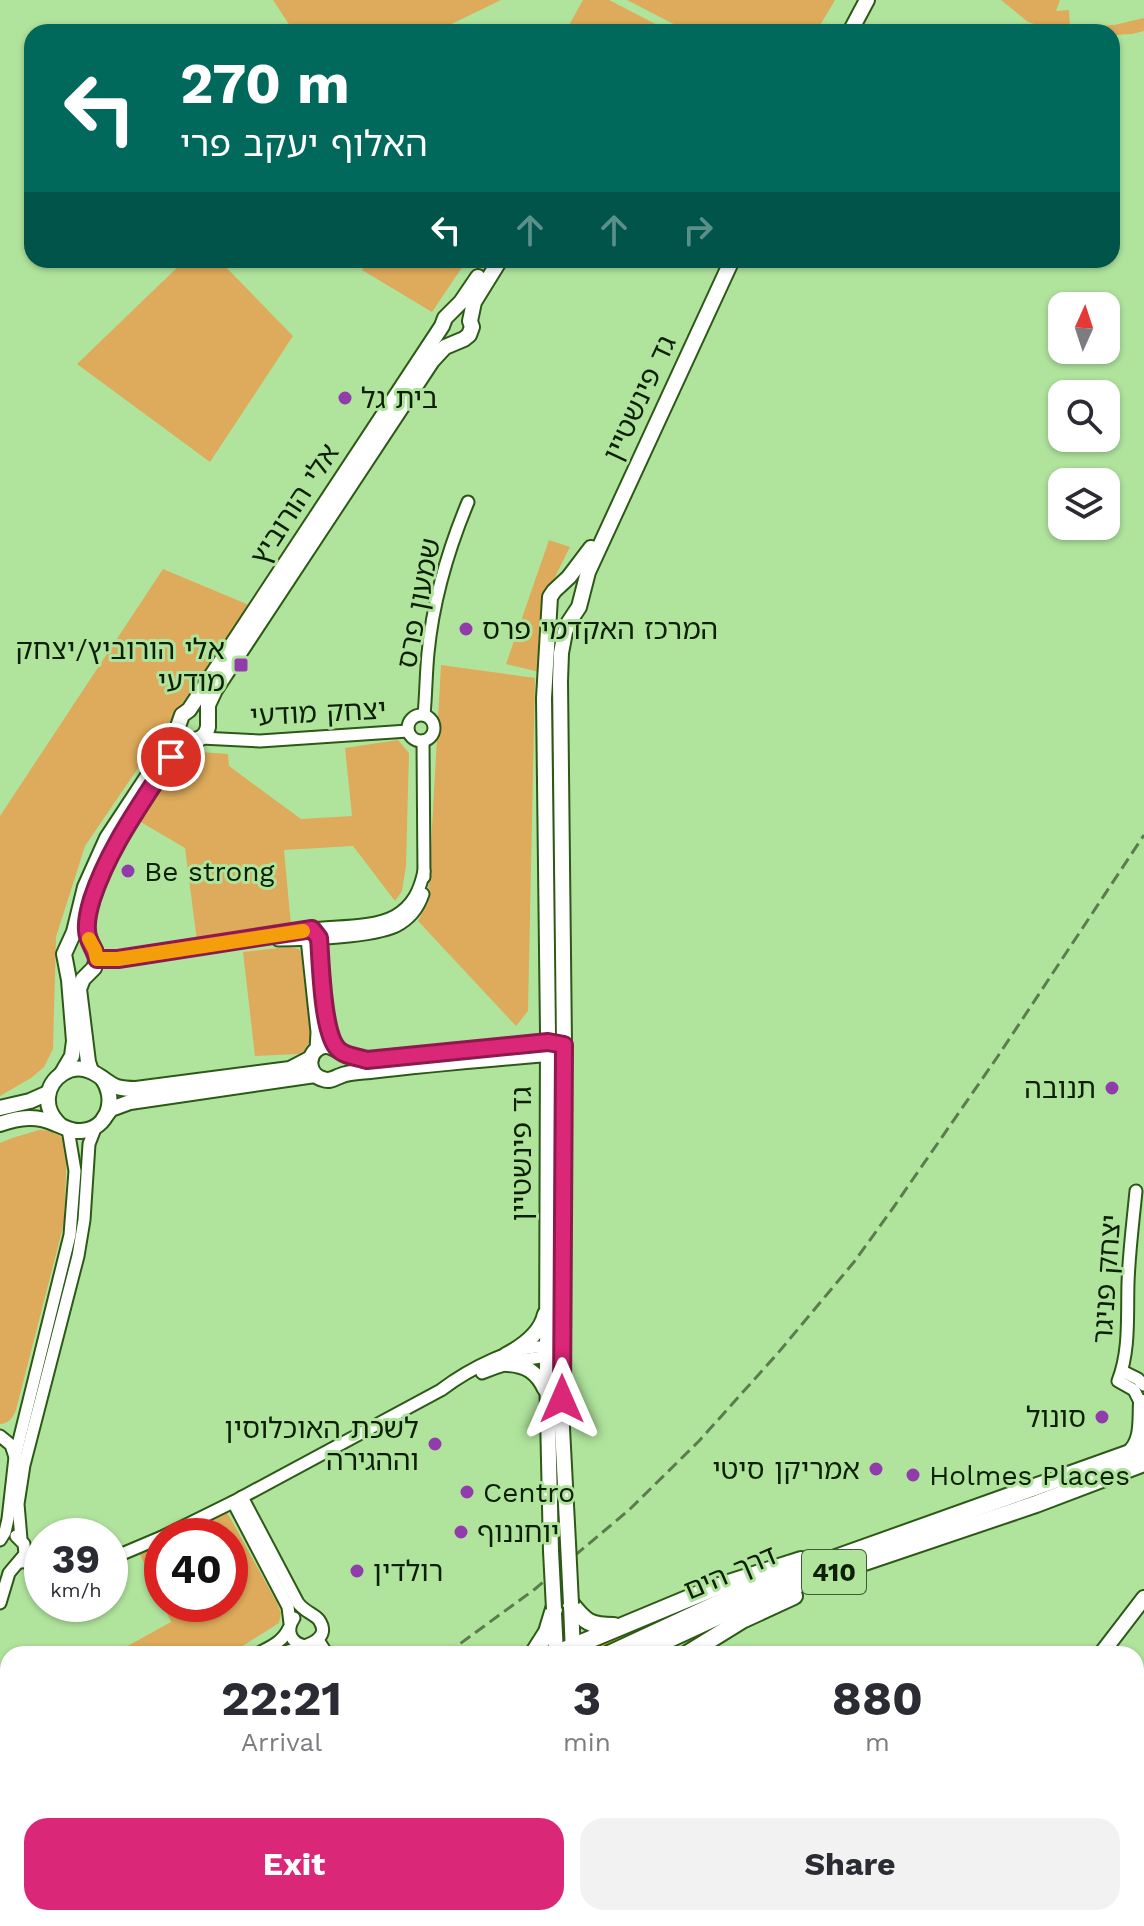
<!DOCTYPE html>
<meta charset="utf-8">
<style>
body{margin:0;font-family:"Work Sans","Noto Sans Hebrew",sans-serif;background:#f2f2f3;color:#2b2b33;height:100vh;display:flex;flex-direction:column;font-size:30px;white-space:nowrap}
*{box-sizing:border-box;margin:0}
p{font-size:26px;color:#7c7c81}
.icon{flex:none;width:44px;height:44px;fill:none;stroke:currentColor;stroke-width:2;stroke-linecap:round;stroke-linejoin:round}
.map{position:relative;flex:1;overflow:hidden}
.side{position:absolute;left:0px;top:1646px;width:1144px;height:280px;display:flex;flex-direction:column;background:#fff;border-radius:24px 24px 0 0;box-shadow:0 2px 6px #0004}
.side>*{flex:none}
.top-card{position:absolute;left:24px;top:24px;width:1096px;height:244px;border-radius:24px;box-shadow:0 2px 6px #0004;background:#00695c;color:#fff;overflow:hidden}
.needle{width:52px;rotate:3deg}
.controls{position:absolute;left:1048px;top:292px;display:grid;gap:16px}
.controls a{display:grid;place-items:center;width:72px;height:72px;border-radius:16px;background:#fff;box-shadow:0 2px 6px #0004;font-size:40px}
.speed{position:absolute;left:24px;top:1518px;display:flex;gap:16px;font-size:40px;font-weight:700;text-align:center}
.speed>*{display:grid;place-content:center;width:104px;height:104px;border-radius:50%;background:#fff;box-shadow:0 2px 6px #0004;line-height:1}
.speed small{font-size:20px;font-weight:400}
.speed .limit{border:12px solid #d22;background:#fff;color:#111}
.pin{position:absolute;display:grid;place-items:center;width:68px;height:68px;color:#fff;margin:-34px;border:4px solid #fff;border-radius:50%;box-shadow:0 2px 8px #0007}
.me{position:absolute;width:88px;margin:-44px;rotate:0deg;stroke-linejoin:round;filter:drop-shadow(0 0 6px #0008)}
.turn{display:flex;align-items:center;gap:28px;height:168px;padding:0 24px;font-size:36px}
.turn .icon{width:104px;height:104px;stroke-width:2.5}
.turn b{display:block;font-size:56px;line-height:68px}
.lanes{display:flex;align-items:center;height:76px;padding:0 24px;background:#0003;justify-content:center;gap:40px;direction:ltr}
.lanes .off{opacity:.35}
.eta{display:flex;justify-content:space-evenly;align-items:center;height:136px;text-align:center}
.eta b{font-size:48px;font-weight:700;line-height:56px}
.button{display:flex;gap:16px;margin-top:auto;padding:16px 24px}
.button a{flex:1;height:92px;border-radius:24px;background:#db2777;color:#fff;font-size:32px;font-weight:700;line-height:92px;text-align:center}
.button a+a{background:#f2f2f3;color:#2b2b33}
.map>svg:first-child{display:block}
.green{fill:#ddab5b}
.lines{fill:none;stroke-linecap:round;stroke-linejoin:round}
.street-casing{stroke:#2c5916;stroke-width:15}
.secondary-casing{stroke:#2c5916;stroke-width:18}
.primary-casing{stroke:#2c5916;stroke-width:20}
.street{stroke:#fff;stroke-width:11}
.secondary{stroke:#fff;stroke-width:14}
.primary{stroke:#fff;stroke-width:16}
.rail{stroke:#5b7d4e;stroke-width:3;stroke-dasharray:12 6;stroke-linecap:butt}
.secondary-bridge-casing{stroke:#2c5916;stroke-width:18;stroke-linecap:butt}
.secondary-bridge{stroke:#fff;stroke-width:14}
.route-casing{stroke:#8e194d;stroke-width:20}
.route{stroke:#db2777;stroke-width:14}
.slow{stroke:#f59e0b;stroke-width:14}
.poi-dot{fill:#903caa;stroke:#b0e49d;stroke-width:3}
.labels{text-anchor:middle;stroke-width:6;stroke-linejoin:round;paint-order:stroke}
.shield{fill:#b0e49d;stroke:#3e5b33;stroke-width:2}
.shield-label{font-size:26px;font-weight:bold;fill:#0d2005}
.poi-label{font-size:28px;fill:#0d2005;stroke:#b0e49d;text-anchor:start}
.street-label{font-size:28px;fill:#0d2005;stroke:#b0e49d}
</style>
<div class="map">
<svg width="1144" height="1926" viewBox="0 0 1144 1926">
<rect width="100%" height="100%" fill="#b0e49d"/>
<g class="green">
<polygon points="273,0 501,0 435,32 294,32"/>
<polygon points="583,0 609,0 671,32 577,32 568,27"/>
<polygon points="627,0 835,0 816,32 689,32"/>
<polygon points="1001,0 1060,0 1056,11 1069,10 1070,27 1114,25 1144,18 1144,31 1132,34 1112,35 1112,32 1055,31 1028,22"/>
<polygon points="185,260 219,260 293,336 210,462 77,364"/>
<polygon points="369,260 467,260 432,312 362,270"/>
<polygon points="549,540 570,547 555,577 548,587 543,602 539,672 506,664"/>
<polygon points="163,569 249,605 85,846 56,937 53,1049 44,1067 31,1078 0,1096 0,816"/>
<polygon points="441,665 535,678 528,1011 516,1026 418,921 428,900"/>
<polygon points="398,740 409,753 406,866 402,891 395,901 353,846 284,850 291,925 197,941 185,848 139,821 187,751 228,754 229,766 301,819 352,816 345,748"/>
<polygon points="288,947 299,949 301,953 311,1039 304,1051 299,1054 255,1056 243,952"/>
<path d="M39 1130C54 1130 62 1134 67 1148L64 1223 16 1410C13 1417 9 1424 0 1424V1143L12 1138Z"/>
<polygon points="223,1511 227,1513 232,1521 277,1603 281,1613 279,1623 230,1654 113,1654 171,1622 163,1604 230,1604 230,1536 167,1536"/>
<polygon points="162,1539 162,1602 138,1550"/>
<polygon points="685,1604 688,1611 594,1654 575,1654"/>
<polygon points="8,1759 8,1885 0,1888 0,1760"/>
<polygon points="739,1918 805,1918 799,1926 738,1926"/>
</g>
<g class="lines">
<g class="street-casing">
<g id="street">
<circle cx="421" cy="728" r="13"/>
<path d="M424 715C426 694 426 673 428 653 433 601 448 550 468 502"/>
<polyline points="201,738 260,741 408,731"/>
<polyline points="423,741 424,877"/>
<polyline points="310,933 307,939 317,1032 316,1050"/>
<path d="M315 933 319 938C322 970 321 1020 337 1048"/>
<path d="M278 940C305 940 373 937 396 926 410 919 418 909 423 894"/>
<path d="M97 959H118C182 950 247 938 311 929 337 926 373 928 395 916 413 906 420 890 424 871"/>
<path d="M1136 1191C1133 1222 1129 1252 1128 1283 1127 1316 1130 1351 1118 1381L1134 1390 1143 1408"/>
<polyline points="1122,1371 1138,1379 1144,1385"/>
<path d="M482 1373C497 1367 512 1362 528 1359 537 1357 545 1358 554 1354"/>
<polyline points="0,1436 11,1445 15,1457"/>
<path d="M242 1497 298 1603C305 1612 314 1614 319 1620 335 1644 293 1648 280 1654"/>
<polyline points="233,1502 288,1607 290,1623"/>
<path d="M164 1536 233 1502 441 1390C466 1371 521 1340 553 1348"/>
<polyline points="21,1539 18,1504 24,1465 78,1256 84,1220 89,1144 96,1126"/>
<polyline points="0,1540 5,1532 8,1519 15,1457 70,1235 75,1171 68,1129"/>
<polyline points="110,1559 162,1537"/>
<polyline points="20,1562 42,1561"/>
<polyline points="0,1603 9,1573 25,1554 24,1544 16,1536"/>
<path d="M294 1618C285 1631 291 1644 306 1646"/>
<polyline points="318,1640 327,1654"/>
<path d="M257 1654C270 1647 283 1642 289 1628"/>
<polyline points="0,1734 8,1738"/>
<polyline points="0,1748 8,1749"/>
<polyline points="1136,1768 1144,1742"/>
<polyline points="1136,1778 1144,1780"/>
<polyline points="1136,1873 1144,1876"/>
<polyline points="668,1926 669,1918"/>
<polyline points="889,1926 896,1918"/>
</g>
</g>
<g class="secondary-casing">
<g id="secondary">
<polyline points="850,32 867,0"/>
<path d="M548 1042 564 1045 548 1054C489 1059 429 1064 370 1071 361 1072 349 1072 340 1076 334 1078 330 1082 323 1079 310 1076 306 1059 316 1050 326 1041 334 1049 343 1053 351 1056 359 1058 367 1060Z"/>
<polyline points="91,1071 88,1062 79,989 83,979 94,968 97,959 95,950 87,935 86,928 90,907 101,873 116,843 175,752 185,743 201,738 206,733 208,727 208,705 215,690 432,361 445,347 464,339 469,335 472,327 470,321 474,302 500,260"/>
<polyline points="62,1073 72,1056 74,1041 69,980 64,954 74,932 85,887 107,838 175,735 182,715 189,710 442,326 445,318 461,302 478,277"/>
<polyline points="0,1108 30,1101 48,1093"/>
<polyline points="104,1118 111,1109 130,1102 315,1075"/>
<path d="M0 1124C20 1117 37 1115 56 1124 65 1127 71 1132 81 1131 109 1129 117 1098 102 1078"/>
<path d="M60 1125C52 1117 47 1109 48 1097 50 1077 71 1063 90 1071 100 1075 107 1083 117 1087 124 1089 130 1089 136 1089L290 1069 311 1058"/>
<path d="M506 1355C523 1346 541 1333 545 1314"/>
<path d="M507 1364C526 1365 537 1372 545 1389"/>
<polyline points="568,1543 562,1428 564,1045 560,681 561,653 565,632 569,622 579,607 588,572 732,260"/>
<polyline points="551,1551 547,1369 548,1033 544,698 550,597 554,591 569,577 591,548"/>
<polyline points="571,1604 573,1654"/>
<polyline points="554,1614 556,1654"/>
<polyline points="1101,1654 1144,1598"/>
<polyline points="546,1926 548,1918"/>
<polyline points="558,1926 560,1918"/>
</g>
</g>
<g class="primary-casing">
<g id="primary">
<path d="M1129 1454C1144 1441 1141 1421 1142 1403"/>
<path d="M571 1604C585 1622 590 1626 614 1626"/>
<polyline points="533,1654 547,1632 554,1609"/>
<polyline points="555,1654 716,1587 801,1560"/>
<polyline points="609,1654 749,1589 1144,1448"/>
<polyline points="637,1654 758,1598 1036,1504 1144,1463"/>
<polyline points="687,1654 742,1620 794,1596"/>
<polyline points="51,1926 74,1918"/>
<polyline points="95,1926 115,1918"/>
</g>
</g>
<use href="#street" class="street"/>
<use href="#secondary" class="secondary"/>
<use href="#primary" class="primary"/>
<g class="rail">
<polyline points="446,1654 535,1589 629,1510 699,1441 778,1353 854,1262 893,1208 998,1056 1144,835"/>
<polyline points="0,1909 8,1906"/>
</g>
<g class="secondary-bridge-casing">
<g id="secondary-bridge">
<polyline points="568,1543 571,1604"/>
<polyline points="551,1551 554,1609"/>
</g>
</g>
<use href="#secondary-bridge" class="secondary-bridge"/>
</g>
<g class="lines">
<g class="route-casing">
<path id="route" d="M171 757C142 803 109 847 92 899 89 909 86 920 87 930 87 941 95 949 97 959H118L312 929 319 938C321 962 322 1033 338 1049 344 1056 358 1057 367 1060L548 1042 564 1045 562 1399"/>
</g>
<use href="#route" class="route"/>
<polyline class="slow" points="89,939 95,950 97,959 118,959 303,931"/>
</g>
<g class="poi-dot">
<circle cx="345" cy="398" r="8"/>
<circle cx="466" cy="629" r="8"/>
<rect x="233" y="657" width="16" height="16" rx="4"/>
<circle cx="128" cy="871" r="8"/>
<circle cx="1112" cy="1088" r="8"/>
<circle cx="1102" cy="1417" r="8"/>
<circle cx="435" cy="1444" r="8"/>
<circle cx="876" cy="1469" r="8"/>
<circle cx="913" cy="1475" r="8"/>
<circle cx="467" cy="1492" r="8"/>
<circle cx="461" cy="1532" r="8"/>
<circle cx="357" cy="1571" r="8"/>
</g>
<g class="labels">
<rect class="shield" x="802" y="1550" width="64" height="44" rx="6"/>
<g class="shield-label">
<text x="834" y="1581">410</text>
</g>
<g class="poi-label">
<text x="361" y="408">בית גל</text>
<text x="482" y="639">המרכז האקדמי פרס</text>
<text x="225" y="659" text-anchor="end">אלי הורוביץ/יצחק<tspan x="225" dy="32">מודעי</tspan></text>
<text x="144" y="881">Be strong</text>
<text x="1096" y="1098" text-anchor="end">תנובה</text>
<text x="1086" y="1427" text-anchor="end">סונול</text>
<text x="419" y="1438" text-anchor="end">לשכת האוכלוסין<tspan x="419" dy="32">וההגירה</tspan></text>
<text x="860" y="1479" text-anchor="end">אמריקן סיטי</text>
<text x="929" y="1485">Holmes Places</text>
<text x="483" y="1502">Centro</text>
<text x="477" y="1542">יוחננוף</text>
<text x="373" y="1581">רולדין</text>
</g>
<g class="street-label">
<text transform="translate(639 398) rotate(-65)" y="10">גד פינשטיין</text>
<text transform="translate(294 504) rotate(-57)" y="10">אלי הורוביץ</text>
<text transform="translate(418 603) rotate(-79)" y="10">שמעון פרס</text>
<text transform="translate(318 712) rotate(-3)" y="10">יצחק מודעי</text>
<text transform="translate(521 1154) rotate(-90)" y="10">גד פינשטיין</text>
<text transform="translate(1106 1279) rotate(-86)" y="10">יצחק פניגר</text>
<text transform="translate(730 1572) rotate(-23)" y="10">דרך הים</text>
</g>
</g>
</svg>
<div class="controls">
<a><svg class="needle" viewBox="-14 -14 28 28"><path d="M0-13l5 13h-10z" fill="#e53935"/><path d="M0 13l5-13h-10z" fill="#7c7c81"/></svg></a>
<a><svg class="icon" aria-label="search" viewBox="0 0 24 24"><circle cx="10" cy="10" r="6"/><path d="M15 15l6 6"/></svg></a>
<a><svg class="icon" aria-label="layers" viewBox="0 0 24 24"><path d="M12 4l9 5-9 5-9-5zM3 14l9 5 9-5"/></svg></a>
</div>
<div class="speed"><div>39<small>km/h</small></div><div class="limit">40</div></div>
<div class="pin" style="left:171px;top:757px;background:#d93025"><svg class="icon" aria-label="arrive" viewBox="0 0 24 24"><path d="M6 21V4h12l-3 4 3 4H6"/></svg></div>
<svg class="me" style="left:562px;top:1399px" viewBox="-20 -20 40 40"><path d="M0-17L14 15 0 8-14 15z" fill="#db2777" stroke="#fff" stroke-width="4"/></svg>
<div class="top-card">
<div class="turn"><svg class="icon" aria-label="left" viewBox="0 0 24 24"><path d="M17 20v-9H6M10 6l-5 5 5 5"/></svg><div><b>270 m</b>האלוף יעקב פרי</div></div>
<div class="lanes"><svg class="icon" aria-label="left" viewBox="0 0 24 24"><path d="M17 20v-9H6M10 6l-5 5 5 5"/></svg><svg class="icon off" aria-label="ahead" viewBox="0 0 24 24"><path d="M12 20V5M6 11l6-6 6 6"/></svg><svg class="icon off" aria-label="ahead" viewBox="0 0 24 24"><path d="M12 20V5M6 11l6-6 6 6"/></svg><svg class="icon off" aria-label="right" viewBox="0 0 24 24"><path d="M7 20v-9h11M14 6l5 5-5 5"/></svg></div>
</div>
<section class="side">
<div class="eta">
<div><b>22:21</b><p>Arrival</p></div>
<div><b>3</b><p>min</p></div>
<div><b>880</b><p>m</p></div>
</div>
<div class="button"><a>Exit</a><a>Share</a></div>
</section>
</div>
